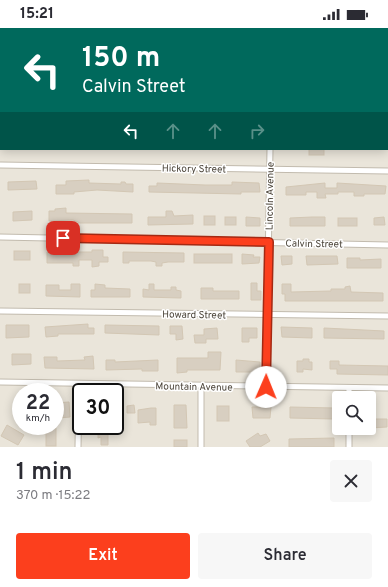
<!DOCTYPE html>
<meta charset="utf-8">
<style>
body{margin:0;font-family:Overpass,sans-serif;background:#f7f7f7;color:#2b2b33;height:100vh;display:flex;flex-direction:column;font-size:15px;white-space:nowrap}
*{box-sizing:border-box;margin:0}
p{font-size:13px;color:#7c7c81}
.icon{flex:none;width:22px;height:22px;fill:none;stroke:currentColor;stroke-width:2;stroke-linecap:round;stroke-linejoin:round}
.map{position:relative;height:419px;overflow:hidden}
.drawer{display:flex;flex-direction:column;background:#fff;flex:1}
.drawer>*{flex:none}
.guide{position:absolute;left:0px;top:0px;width:388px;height:122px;box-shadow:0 2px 10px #0003;background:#00695c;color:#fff;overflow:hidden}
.controls{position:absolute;left:332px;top:363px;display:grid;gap:8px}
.controls a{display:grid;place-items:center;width:44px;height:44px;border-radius:4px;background:#fff;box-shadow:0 2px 10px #0003;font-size:20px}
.speed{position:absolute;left:12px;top:355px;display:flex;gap:8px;font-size:20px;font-weight:700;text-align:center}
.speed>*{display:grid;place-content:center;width:52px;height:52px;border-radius:50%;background:#fff;box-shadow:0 2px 10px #0003;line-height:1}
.speed small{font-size:10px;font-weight:400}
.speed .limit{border:2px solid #111;border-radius:6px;background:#fff;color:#111}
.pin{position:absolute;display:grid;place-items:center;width:34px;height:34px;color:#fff;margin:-17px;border-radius:8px;box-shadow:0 2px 6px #0006}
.me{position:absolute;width:44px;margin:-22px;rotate:1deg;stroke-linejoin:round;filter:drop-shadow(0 0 3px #0008)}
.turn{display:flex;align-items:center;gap:14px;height:84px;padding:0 16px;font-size:18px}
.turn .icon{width:52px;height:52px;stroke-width:2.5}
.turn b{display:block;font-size:28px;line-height:34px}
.lanes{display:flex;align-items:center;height:38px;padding:0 16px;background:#0003;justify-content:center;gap:20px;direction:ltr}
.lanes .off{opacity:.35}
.round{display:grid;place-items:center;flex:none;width:42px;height:42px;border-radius:4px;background:#f7f7f7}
.headline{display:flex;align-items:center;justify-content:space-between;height:68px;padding:0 16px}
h1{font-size:24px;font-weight:600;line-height:30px}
.action{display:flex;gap:8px;margin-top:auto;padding:8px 16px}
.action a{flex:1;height:46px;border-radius:4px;background:#fc3f1d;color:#fff;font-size:16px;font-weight:600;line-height:46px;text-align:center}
.action a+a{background:#f7f7f7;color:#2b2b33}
.status{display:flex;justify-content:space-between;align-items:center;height:28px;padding:0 20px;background:#fff;direction:ltr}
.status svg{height:11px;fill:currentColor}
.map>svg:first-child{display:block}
.residential{fill:#eae5da;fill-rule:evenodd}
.building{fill:#d8cfc1;stroke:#d3c7b4}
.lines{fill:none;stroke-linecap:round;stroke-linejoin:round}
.street-casing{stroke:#c2bbae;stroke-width:7}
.street{stroke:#fff;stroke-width:5}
.route-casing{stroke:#a42913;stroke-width:10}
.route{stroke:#fc3f1d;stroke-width:7}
.labels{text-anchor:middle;stroke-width:3;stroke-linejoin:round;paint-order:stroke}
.street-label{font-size:10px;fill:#4b4439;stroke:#fff}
</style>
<div class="status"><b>15:21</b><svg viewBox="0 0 49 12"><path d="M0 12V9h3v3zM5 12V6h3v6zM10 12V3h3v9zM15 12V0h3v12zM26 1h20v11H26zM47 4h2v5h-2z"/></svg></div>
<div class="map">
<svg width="388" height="419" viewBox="0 0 388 419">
<rect width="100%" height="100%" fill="#f6f3ec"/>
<path class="residential" d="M0 0H388V419H0ZM1 1H387V121H1ZM21 364H55V398H21ZM81 364H115V398H81ZM339 370H369V400H339Z"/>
<g class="building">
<rect x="309" y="121" width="15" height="6"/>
<polygon points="89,152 89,155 121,156 121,154 125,154 126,156 133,156 133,164 97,162 74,164 74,166 56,166 56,157 66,157 66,153"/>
<polygon points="36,153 37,161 8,162 8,154"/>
<polygon points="232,154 259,155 260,164 241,164 241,166 149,164 149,158 157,158 157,155 205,157 232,157"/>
<polygon points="325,155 325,160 337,160 337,155 386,158 385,166 364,166 364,168 354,168 354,164 338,164 338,166 325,166 326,170 317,170 317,164 306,164 306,167 286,167 286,159"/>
<polygon points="66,180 66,185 132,186 132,195 80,195 73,192 49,193 49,183 55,183 55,181"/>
<polygon points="32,183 32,192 13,193 13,184"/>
<polygon points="166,183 172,183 174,188 193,187 193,196 148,197 148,189 166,189"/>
<rect x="204" y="188" width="11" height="9"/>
<rect x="225" y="189" width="11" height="8"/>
<polygon points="246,189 260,190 260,198 246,198"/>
<polygon points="312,189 325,189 325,198 290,198 290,190"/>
<polygon points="384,189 385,197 374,197 374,190"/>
<rect x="338" y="190" width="19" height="8"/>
<polygon points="92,222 103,222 103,229 108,229 108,234 99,234 99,238 92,239 92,232 79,232 79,238 73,238 73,235 47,235 47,224 92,224"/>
<rect x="14" y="223" width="16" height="9"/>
<polygon points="123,224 184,225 184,234 168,234 162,235 162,238 156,238 156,234 151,233 129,233 129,235 123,235"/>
<rect x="194" y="226" width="38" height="9"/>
<polygon points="242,226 254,227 253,229 260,229 259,235 242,236"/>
<polygon points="281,228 292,228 292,236 282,237"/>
<polygon points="306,228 337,228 338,236 307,237"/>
<polygon points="347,230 360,230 360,232 381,231 381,240 347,240"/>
<polygon points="251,255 257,255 257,263 261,263 261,272 251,272"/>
<rect x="19" y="256" width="11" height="9"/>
<polygon points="71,256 80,256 80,269 46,268 46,257 59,257 59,262 71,262"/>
<polygon points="95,256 105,257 105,260 130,261 130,269 91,269 91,262 95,262"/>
<polygon points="149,256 154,256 154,262 171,262 171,259 176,259 176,262 181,263 181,270 143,269 143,261 149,262"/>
<polygon points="282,256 291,256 291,264 331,263 331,261 345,261 345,259 350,258 351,264 383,265 383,273 285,273 285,266 282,266"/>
<polygon points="201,260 213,260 213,263 239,263 239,271 201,271"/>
<polygon points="88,296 88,300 94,300 94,306 58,306 58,308 46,309 45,299"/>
<polygon points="6,297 29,297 29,309 6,310"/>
<polygon points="105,297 159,298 159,307 105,305"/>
<polygon points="170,298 182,298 183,311 176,312 176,306 170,306"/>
<polygon points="281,299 312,300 312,310 282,309"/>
<polygon points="217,300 218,311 206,311 206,315 195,315 194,307 204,307 204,301"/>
<polygon points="242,300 257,300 257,310 249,310 249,314 242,314"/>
<polygon points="324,300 384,303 384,311 324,310"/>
<polygon points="208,324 221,324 220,342 187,342 187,344 177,345 177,330 208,330"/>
<polygon points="12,326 31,326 31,336 12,337"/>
<polygon points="93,328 94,341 45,340 44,329 57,329 57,333 85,332 84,329"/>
<polygon points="303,331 309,331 309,334 312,334 312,342 303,341 303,344 297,344 297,333 303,333"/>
<polygon points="106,332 115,332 115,334 158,332 158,343 142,343 142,341 106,342"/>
<polygon points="236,332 260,334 260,344 236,344"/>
<polygon points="330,333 339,333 339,337 388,338 388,347 337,346 337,341 330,341"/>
<polygon points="69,374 70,389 58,390 57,385 55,385 55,375"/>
<polygon points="134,377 135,385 127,385 127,378"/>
<polygon points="174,377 186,377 187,400 174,400"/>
<rect x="217" y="378" width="12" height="15"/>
<polygon points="252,379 271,379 270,390 253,390"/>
<polygon points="290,379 334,380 334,391 290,390"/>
<polygon points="151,380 156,380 156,397 150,397 150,394 138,395 138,382"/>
<polygon points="369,388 374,388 374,391 387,391 387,399 369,400"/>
<polygon points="7,397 24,407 18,417 1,408"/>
<rect x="46" y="398" width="10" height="20"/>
<polygon points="98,398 108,398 108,417 101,417 101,409 98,410"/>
<polygon points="258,405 260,408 266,406 270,413 260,419 250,419 246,413"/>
<polygon points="334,410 334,419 289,419 289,411"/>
<rect x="174" y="412" width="13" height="7"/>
</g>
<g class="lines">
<g class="street-casing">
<g id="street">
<polyline points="272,1 272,0"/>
<polyline points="0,64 1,64"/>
<polyline points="387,72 388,72"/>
<polyline points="0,137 388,143"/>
<polyline points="0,209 388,217"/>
<polyline points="0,283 388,288"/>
<polyline points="0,354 388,360"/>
<polyline points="201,358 201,419"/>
<polyline points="266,359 270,121"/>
<polyline points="349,360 349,370"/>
<polyline points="78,419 79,356"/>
<polyline points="349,419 349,400"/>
</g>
</g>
<use href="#street" class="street"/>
</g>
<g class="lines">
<g class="route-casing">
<polyline id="route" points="63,210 269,214 266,359"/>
</g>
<use href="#route" class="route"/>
</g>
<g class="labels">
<g class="street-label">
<text transform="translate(194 140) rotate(1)" y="4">Hickory Street</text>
<text transform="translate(269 168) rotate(-89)" y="4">Lincoln Avenue</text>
<text transform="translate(314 215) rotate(1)" y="4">Calvin Street</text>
<text transform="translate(194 286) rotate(1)" y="4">Howard Street</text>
<text transform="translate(194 358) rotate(1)" y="4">Mountain Avenue</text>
</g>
</g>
</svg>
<div class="controls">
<a><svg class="icon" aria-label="search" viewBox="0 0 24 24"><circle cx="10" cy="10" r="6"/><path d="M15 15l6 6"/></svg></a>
</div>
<div class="speed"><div>22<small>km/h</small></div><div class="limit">30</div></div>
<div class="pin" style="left:63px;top:210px;background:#d93025"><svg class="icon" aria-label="arrive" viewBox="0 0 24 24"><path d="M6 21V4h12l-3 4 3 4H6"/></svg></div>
<svg class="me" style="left:266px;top:359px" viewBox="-20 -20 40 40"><circle r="19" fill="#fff"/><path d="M0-13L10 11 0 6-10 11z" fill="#fc3f1d"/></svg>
<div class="guide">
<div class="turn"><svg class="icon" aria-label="left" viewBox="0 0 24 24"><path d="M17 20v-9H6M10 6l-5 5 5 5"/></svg><div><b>150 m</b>Calvin Street</div></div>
<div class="lanes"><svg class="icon" aria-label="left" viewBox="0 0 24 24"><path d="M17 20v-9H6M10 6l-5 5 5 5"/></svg><svg class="icon off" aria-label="ahead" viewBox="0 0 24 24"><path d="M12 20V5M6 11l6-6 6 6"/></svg><svg class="icon off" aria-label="ahead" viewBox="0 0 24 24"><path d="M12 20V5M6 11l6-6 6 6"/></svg><svg class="icon off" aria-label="right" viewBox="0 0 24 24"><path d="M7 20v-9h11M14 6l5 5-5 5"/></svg></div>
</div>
</div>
<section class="drawer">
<div class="headline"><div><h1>1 min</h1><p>370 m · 15:22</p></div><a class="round"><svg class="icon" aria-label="close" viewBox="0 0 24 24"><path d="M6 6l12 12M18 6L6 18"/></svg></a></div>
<div class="action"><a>Exit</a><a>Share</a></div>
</section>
